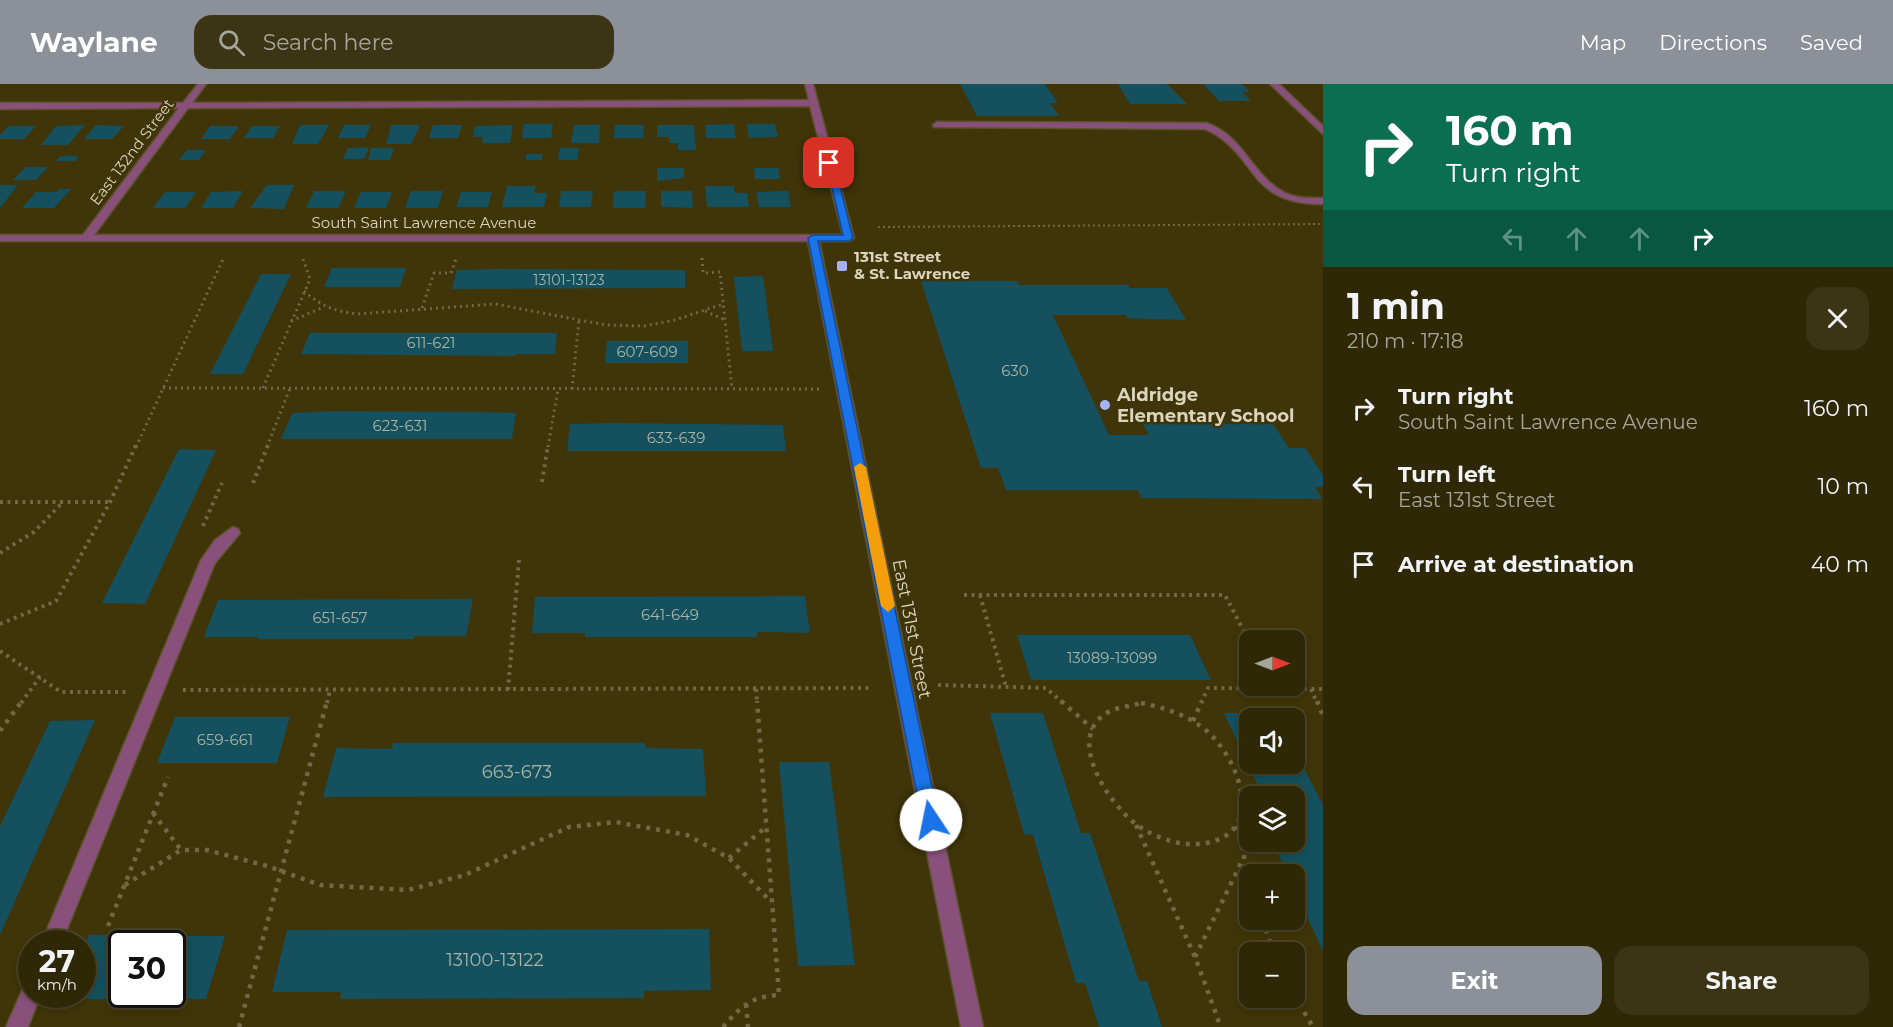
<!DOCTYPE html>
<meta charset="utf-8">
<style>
body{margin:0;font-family:Montserrat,sans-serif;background:#3b3415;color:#f1f3f6;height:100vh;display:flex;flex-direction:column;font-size:22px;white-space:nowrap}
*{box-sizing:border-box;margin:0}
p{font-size:20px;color:#a7a69b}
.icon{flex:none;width:33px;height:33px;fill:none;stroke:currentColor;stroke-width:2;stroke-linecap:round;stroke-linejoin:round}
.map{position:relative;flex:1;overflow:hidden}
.details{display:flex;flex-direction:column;background:#2f2807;width:570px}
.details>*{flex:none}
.top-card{background:#0b6e4f;color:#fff;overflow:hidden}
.needle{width:39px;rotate:90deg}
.fabs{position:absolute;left:1239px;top:546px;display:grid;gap:12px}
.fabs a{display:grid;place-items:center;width:66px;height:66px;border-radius:12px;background:#2f2807;box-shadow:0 3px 9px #0003,0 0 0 2px #4a4428;font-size:30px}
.speed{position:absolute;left:18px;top:846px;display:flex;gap:12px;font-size:30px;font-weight:700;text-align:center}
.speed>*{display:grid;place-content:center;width:78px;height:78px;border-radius:50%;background:#2f2807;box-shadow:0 3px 9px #0003,0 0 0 2px #4a4428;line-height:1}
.speed small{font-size:15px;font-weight:400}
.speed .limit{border:3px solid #111;border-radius:9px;background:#fff;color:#111}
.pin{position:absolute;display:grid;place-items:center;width:51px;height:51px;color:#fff;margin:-26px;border-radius:12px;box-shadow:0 3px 9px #0006}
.me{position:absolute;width:66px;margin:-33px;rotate:349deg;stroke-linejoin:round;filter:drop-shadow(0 0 4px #0008)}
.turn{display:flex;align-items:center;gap:21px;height:126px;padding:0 24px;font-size:27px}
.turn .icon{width:78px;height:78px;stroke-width:2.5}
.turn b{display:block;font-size:42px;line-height:51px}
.lanes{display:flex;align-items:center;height:57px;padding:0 24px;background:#0003;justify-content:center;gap:30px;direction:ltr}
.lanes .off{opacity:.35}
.round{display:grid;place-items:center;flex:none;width:63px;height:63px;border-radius:18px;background:#3b3415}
.headline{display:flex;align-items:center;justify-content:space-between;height:102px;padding:0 24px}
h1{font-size:36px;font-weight:700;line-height:45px}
.primary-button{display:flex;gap:12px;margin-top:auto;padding:12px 24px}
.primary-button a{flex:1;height:69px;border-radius:18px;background:#8c9099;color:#fff;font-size:24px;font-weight:700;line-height:69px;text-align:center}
.primary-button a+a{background:#3b3415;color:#f1f3f6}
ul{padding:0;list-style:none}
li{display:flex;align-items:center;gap:18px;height:78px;padding:0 24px}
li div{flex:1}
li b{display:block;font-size:22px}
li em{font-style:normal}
header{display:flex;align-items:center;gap:36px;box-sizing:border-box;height:84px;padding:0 30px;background:#8c9099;color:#fff}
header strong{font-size:28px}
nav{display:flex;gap:33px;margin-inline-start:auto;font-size:21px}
.search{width:420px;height:54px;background:#3b3415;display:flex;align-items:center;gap:15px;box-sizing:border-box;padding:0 21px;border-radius:18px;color:#a7a69b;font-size:22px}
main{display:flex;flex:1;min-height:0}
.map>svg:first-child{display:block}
.building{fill:#14505d;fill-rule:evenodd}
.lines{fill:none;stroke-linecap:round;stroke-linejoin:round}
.minor-casing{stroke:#5b522a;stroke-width:3}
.path-far3{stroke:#716844;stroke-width:2;stroke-dasharray:2 3;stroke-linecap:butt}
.path-far2{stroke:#716844;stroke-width:3;stroke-dasharray:2 4;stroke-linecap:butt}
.path-far1{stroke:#716844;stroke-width:4;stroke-dasharray:3 4.5;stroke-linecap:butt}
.path{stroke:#716844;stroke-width:4.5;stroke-dasharray:4 6;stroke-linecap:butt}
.minor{fill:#89507c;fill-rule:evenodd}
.route{fill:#1a73e8;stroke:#114b97;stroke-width:1.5}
.slow{fill:#f59e0b}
.poi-dot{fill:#a4b2fc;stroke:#3f3509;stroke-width:2}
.labels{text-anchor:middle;stroke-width:5;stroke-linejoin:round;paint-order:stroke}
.far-number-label{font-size:14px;fill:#a8b4a6}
.far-street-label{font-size:15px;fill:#dad5bf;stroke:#3f3509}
.far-poi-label{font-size:15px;font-weight:bold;fill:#dad5bf;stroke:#3f3509;text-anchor:start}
.number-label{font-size:15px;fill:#a8b4a6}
.poi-label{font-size:18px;font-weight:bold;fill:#dad5bf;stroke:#3f3509;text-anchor:start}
.street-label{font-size:18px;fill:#dad5bf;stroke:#3f3509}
.near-number-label{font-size:18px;fill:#a8b4a6}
</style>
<header>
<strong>Waylane</strong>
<div class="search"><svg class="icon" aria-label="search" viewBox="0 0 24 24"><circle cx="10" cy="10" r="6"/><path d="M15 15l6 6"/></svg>Search here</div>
<nav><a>Map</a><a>Directions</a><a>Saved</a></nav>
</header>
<main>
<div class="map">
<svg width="1323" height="943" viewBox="0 0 1323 943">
<rect width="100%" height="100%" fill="#3f3509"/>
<g class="building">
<polygon points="960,0 1045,0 1058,19 1050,19 1059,32 977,32"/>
<polygon points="1118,0 1167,0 1187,20 1130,20"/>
<polygon points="1203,0 1242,0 1250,8 1242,8 1251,17 1219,17"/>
<polygon points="524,40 553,40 551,54 522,54"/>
<polygon points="734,40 736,54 706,54 705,41"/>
<polygon points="747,40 775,40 778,53 749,54"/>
<polygon points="85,41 68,61 41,61 56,42"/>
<polygon points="96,41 124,42 112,55 84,55"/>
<polygon points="300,41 329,41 318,60 292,60"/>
<polygon points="344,41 371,41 365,54 338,54"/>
<polygon points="391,41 420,41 411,60 386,60"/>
<polygon points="433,41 462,41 458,54 429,54"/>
<polygon points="513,41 510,59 482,59 483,53 473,53 475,42"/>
<polygon points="574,41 600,41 599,59 571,59"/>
<polygon points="615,41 644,41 643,54 614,54"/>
<polygon points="657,41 694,41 696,66 678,66 678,59 669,59 669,53 657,53"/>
<polygon points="9,42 36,42 24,55 0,55 0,51"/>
<polygon points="210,42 239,42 230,55 201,55"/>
<polygon points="252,42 280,42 273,54 244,54"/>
<polygon points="369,63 364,75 343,75 348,64"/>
<polygon points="371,64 394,64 390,76 368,76"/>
<polygon points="560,64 579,64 577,76 558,76"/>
<polygon points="187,66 206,66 199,76 179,76"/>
<rect x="526" y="70" width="16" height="6"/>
<polygon points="61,72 79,72 75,77 56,77"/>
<polygon points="26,83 48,83 36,96 13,96"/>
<polygon points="657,84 684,84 684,94 657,97"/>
<polygon points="754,84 778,84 780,95 755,95"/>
<polygon points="0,101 18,101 0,124"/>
<polygon points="267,101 294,101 284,125 250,124"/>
<polygon points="507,102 536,102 534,109 547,109 544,123 502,123"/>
<polygon points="705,102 734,102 735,109 747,109 749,123 707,123"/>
<polygon points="59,105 71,105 54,124 22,124 36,108 56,108"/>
<polygon points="243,107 233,124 201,124 211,108"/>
<polygon points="314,107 346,107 338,124 306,124"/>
<polygon points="411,107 443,107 438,124 405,124"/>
<polygon points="561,107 593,107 591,123 559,123"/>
<polygon points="614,107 646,107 645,124 613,124"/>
<polygon points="661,107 692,107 693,124 661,123"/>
<polygon points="788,107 791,123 759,123 756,108"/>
<polygon points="165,108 196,108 185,124 153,124"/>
<polygon points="361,108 392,108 386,124 354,124"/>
<polygon points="461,108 492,108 488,123 456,123"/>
<polygon points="332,184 406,184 400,203 324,203"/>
<polygon points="493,185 685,186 685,204 452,205 457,186"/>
<polygon points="261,190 291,190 243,290 210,290"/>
<polygon points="763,192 773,267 742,267 734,193"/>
<polygon points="921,197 1017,197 1019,201 1128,201 1130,204 1167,204 1186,236 1146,235 1127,234 1126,231 1053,231 1109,351 1149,351 1143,340 1273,340 1289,364 1305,364 1323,391 1323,403 1315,403 1322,415 1141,414 1138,406 1006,406 998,384 981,384"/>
<polygon points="310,249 557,249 555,270 516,270 516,272 301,270"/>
<polygon points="607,257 688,257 688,279 605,279"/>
<polygon points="335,327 474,328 516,329 512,355 281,355 292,329"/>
<polygon points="613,339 783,341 786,367 567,367 570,340"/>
<polygon points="179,365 216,366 145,520 102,519"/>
<polygon points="805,512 810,549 757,548 757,553 585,553 585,549 532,549 535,513"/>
<polygon points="473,515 466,552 415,552 414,555 257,555 258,553 204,553 218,516"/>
<polygon points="1017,551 1190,551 1211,596 1031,596"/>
<polygon points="990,629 1043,629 1081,749 1090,749 1139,897 1147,897 1162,943 1099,943 1085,899 1076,899 1033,751 1024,750"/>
<polygon points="1224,629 1276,629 1279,634 1250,634 1250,680 1294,680 1294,665 1323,721 1323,867 1294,805 1294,790 1288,790 1272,758 1294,758 1294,712 1263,712"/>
<polygon points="175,633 290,633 277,679 157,679"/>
<polygon points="95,636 0,851 0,742 50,637"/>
<polygon points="393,659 645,659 645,664 703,665 706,712 323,713 336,664 392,665"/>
<polygon points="779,678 829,678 855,881 798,882"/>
<polygon points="709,845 711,906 644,907 644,914 340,915 341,908 272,908 287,846"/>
<path d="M89 851 225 852 206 915H65L66 910H82V868ZM122 860H172V910H122Z"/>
</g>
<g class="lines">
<g class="minor-casing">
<g id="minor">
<path d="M198 0H206L192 19 809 16 805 0H813L854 154 849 157H819L983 943H961L808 157H0V151H83L179 24 0 25V19H183ZM810 22 843 151H94L188 24Z"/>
<polygon points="1270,0 1279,0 1323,42 1323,50"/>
<path d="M937 38 1206 39C1245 51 1254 98 1290 111 1301 115 1312 114 1323 114V120C1244 120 1260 70 1205 45L934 43 933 41Z"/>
<polygon points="233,443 238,445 240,449 215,479 61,860 41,860 201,476 215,456"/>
<polygon points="32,897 32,910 41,910 28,943 6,943 25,900"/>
</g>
</g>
<polyline class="path-far3" points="878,143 1323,140"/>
<g class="path-far2">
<polyline points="702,174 703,189 720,188 732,305"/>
<path d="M304 207C321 222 334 227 357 230L495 220 606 241 644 242 675 236 723 220"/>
<polyline points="422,224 434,189 451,189 457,172"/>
<polyline points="705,227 725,236"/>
<polyline points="291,237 324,223"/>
<polyline points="163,304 820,305"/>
<polyline points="263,304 310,195 303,175"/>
<polyline points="572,305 579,236"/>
<polyline points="136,363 224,173"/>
<polyline points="267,363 290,304"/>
<polyline points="548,363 558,305"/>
</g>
<g class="path-far1">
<polyline points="542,398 548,361"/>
<polyline points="253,399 268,361"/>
<polyline points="0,418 110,418"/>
<polyline points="203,442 222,399"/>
<polyline points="0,469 34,448 62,419"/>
<polyline points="964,511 1225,511 1250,559"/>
<polyline points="980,511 1006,603"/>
<polyline points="0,540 56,517 110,418 136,361"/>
<polyline points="0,567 61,608 128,608"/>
<polyline points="938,601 1046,604 1063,619"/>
<polyline points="756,605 757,619"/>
<polyline points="1311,605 1317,619"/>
<polyline points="183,606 873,604"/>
<polyline points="508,606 519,476"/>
<polyline points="21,619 40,593"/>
<polyline points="327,619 330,606"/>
<polyline points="1201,619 1208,604 1323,605"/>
</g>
<g class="path">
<polyline points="1061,617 1093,645"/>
<polyline points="1317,617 1323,632"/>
<path d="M1141 619C1166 624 1192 632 1211 651 1240 679 1265 749 1206 759 1182 763 1157 755 1137 741 1109 720 1062 652 1110 627 1119 623 1131 622 1141 619Z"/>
<polyline points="1193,637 1202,617"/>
<polyline points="0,647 22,617"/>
<polyline points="153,729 181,766"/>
<polyline points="1136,741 1195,873 1218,935 1218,943"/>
<polyline points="1236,742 1250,795"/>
<polyline points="729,774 766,743"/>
<polyline points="125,801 181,766 207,766 267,782 320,801 408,806 465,791 569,743 616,738 687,751 729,774 771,818"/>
<polyline points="1263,836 1273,868"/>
<polyline points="108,842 168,693"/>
<polyline points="1195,873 1243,775"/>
<polyline points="1294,911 1313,943"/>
<polyline points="746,920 748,943"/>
<polyline points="239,943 327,617"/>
<path d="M723 943C740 923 752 912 779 911L757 617"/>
</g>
<use href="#minor" class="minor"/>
</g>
<polygon class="route" points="826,77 834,79 853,154 849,157 818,157 939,736 937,742 931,744 925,742 922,736 808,154 813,151 843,151"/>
<polygon class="slow" points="860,379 866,383 895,522 888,528 881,522 854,383"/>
<g class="poi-dot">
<rect x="836" y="176" width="12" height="12" rx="3"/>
<circle cx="1105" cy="321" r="6"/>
</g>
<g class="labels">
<g class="far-number-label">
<text x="569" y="201">13101-13123</text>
</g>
<g class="far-street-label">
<text transform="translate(132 68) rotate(-53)" y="5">East 132nd Street</text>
<text x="424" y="144">South Saint Lawrence Avenue</text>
</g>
<g class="far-poi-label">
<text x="854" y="178">131st Street<tspan x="854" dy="17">&amp; St. Lawrence</tspan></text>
</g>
<g class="number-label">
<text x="431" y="264">611-621</text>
<text x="647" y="273">607-609</text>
<text x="1015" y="292">630</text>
<text x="400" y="347">623-631</text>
<text x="676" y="359">633-639</text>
<text x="670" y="536">641-649</text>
<text x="340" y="539">651-657</text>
<text x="1112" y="579">13089-13099</text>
<text x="225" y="661">659-661</text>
</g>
<g class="poi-label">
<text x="1117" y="317">Aldridge<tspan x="1117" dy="21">Elementary School</tspan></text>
</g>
<g class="street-label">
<text transform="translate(912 545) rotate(79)" y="6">East 131st Street</text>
</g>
<g class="near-number-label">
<text x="517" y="694">663-673</text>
<text x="495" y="882">13100-13122</text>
</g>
</g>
</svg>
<div class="fabs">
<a><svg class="needle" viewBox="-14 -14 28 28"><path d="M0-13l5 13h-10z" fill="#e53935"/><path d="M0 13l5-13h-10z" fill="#a7a69b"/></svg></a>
<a><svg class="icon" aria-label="sound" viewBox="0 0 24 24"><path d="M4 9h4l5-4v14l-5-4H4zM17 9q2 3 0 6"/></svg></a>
<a><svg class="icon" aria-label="layers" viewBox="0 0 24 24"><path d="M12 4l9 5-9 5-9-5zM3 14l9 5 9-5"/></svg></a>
<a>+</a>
<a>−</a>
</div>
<div class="speed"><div>27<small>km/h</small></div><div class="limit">30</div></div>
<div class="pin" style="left:829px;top:79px;background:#d93025"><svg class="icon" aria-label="arrive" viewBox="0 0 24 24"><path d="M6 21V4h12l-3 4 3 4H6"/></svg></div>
<svg class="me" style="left:931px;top:736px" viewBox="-20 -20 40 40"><circle r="19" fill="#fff"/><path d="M0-13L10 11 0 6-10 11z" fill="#1a73e8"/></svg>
</div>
<section class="details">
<div class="top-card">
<div class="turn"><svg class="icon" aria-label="right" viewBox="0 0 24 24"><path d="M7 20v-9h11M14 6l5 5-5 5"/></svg><div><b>160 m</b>Turn right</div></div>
<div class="lanes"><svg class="icon off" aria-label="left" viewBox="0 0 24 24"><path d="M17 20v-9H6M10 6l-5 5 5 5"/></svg><svg class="icon off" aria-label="ahead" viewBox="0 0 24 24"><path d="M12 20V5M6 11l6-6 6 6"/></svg><svg class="icon off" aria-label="ahead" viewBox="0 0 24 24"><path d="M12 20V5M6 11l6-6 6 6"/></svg><svg class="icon" aria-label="right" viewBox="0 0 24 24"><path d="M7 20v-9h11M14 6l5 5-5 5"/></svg></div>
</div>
<div class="headline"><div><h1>1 min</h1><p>210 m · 17:18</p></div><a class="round"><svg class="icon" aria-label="close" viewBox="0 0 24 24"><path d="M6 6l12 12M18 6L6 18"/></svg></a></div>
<ul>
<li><svg class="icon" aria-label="right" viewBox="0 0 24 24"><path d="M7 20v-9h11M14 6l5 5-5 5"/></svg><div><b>Turn right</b><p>South Saint Lawrence Avenue</p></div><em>160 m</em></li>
<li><svg class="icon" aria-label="left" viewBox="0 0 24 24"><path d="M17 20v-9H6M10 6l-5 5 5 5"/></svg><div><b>Turn left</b><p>East 131st Street</p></div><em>10 m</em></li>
<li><svg class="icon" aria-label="arrive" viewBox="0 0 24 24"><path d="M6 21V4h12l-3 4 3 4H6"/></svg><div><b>Arrive at destination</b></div><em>40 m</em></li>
</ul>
<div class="primary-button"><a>Exit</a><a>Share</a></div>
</section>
</main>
